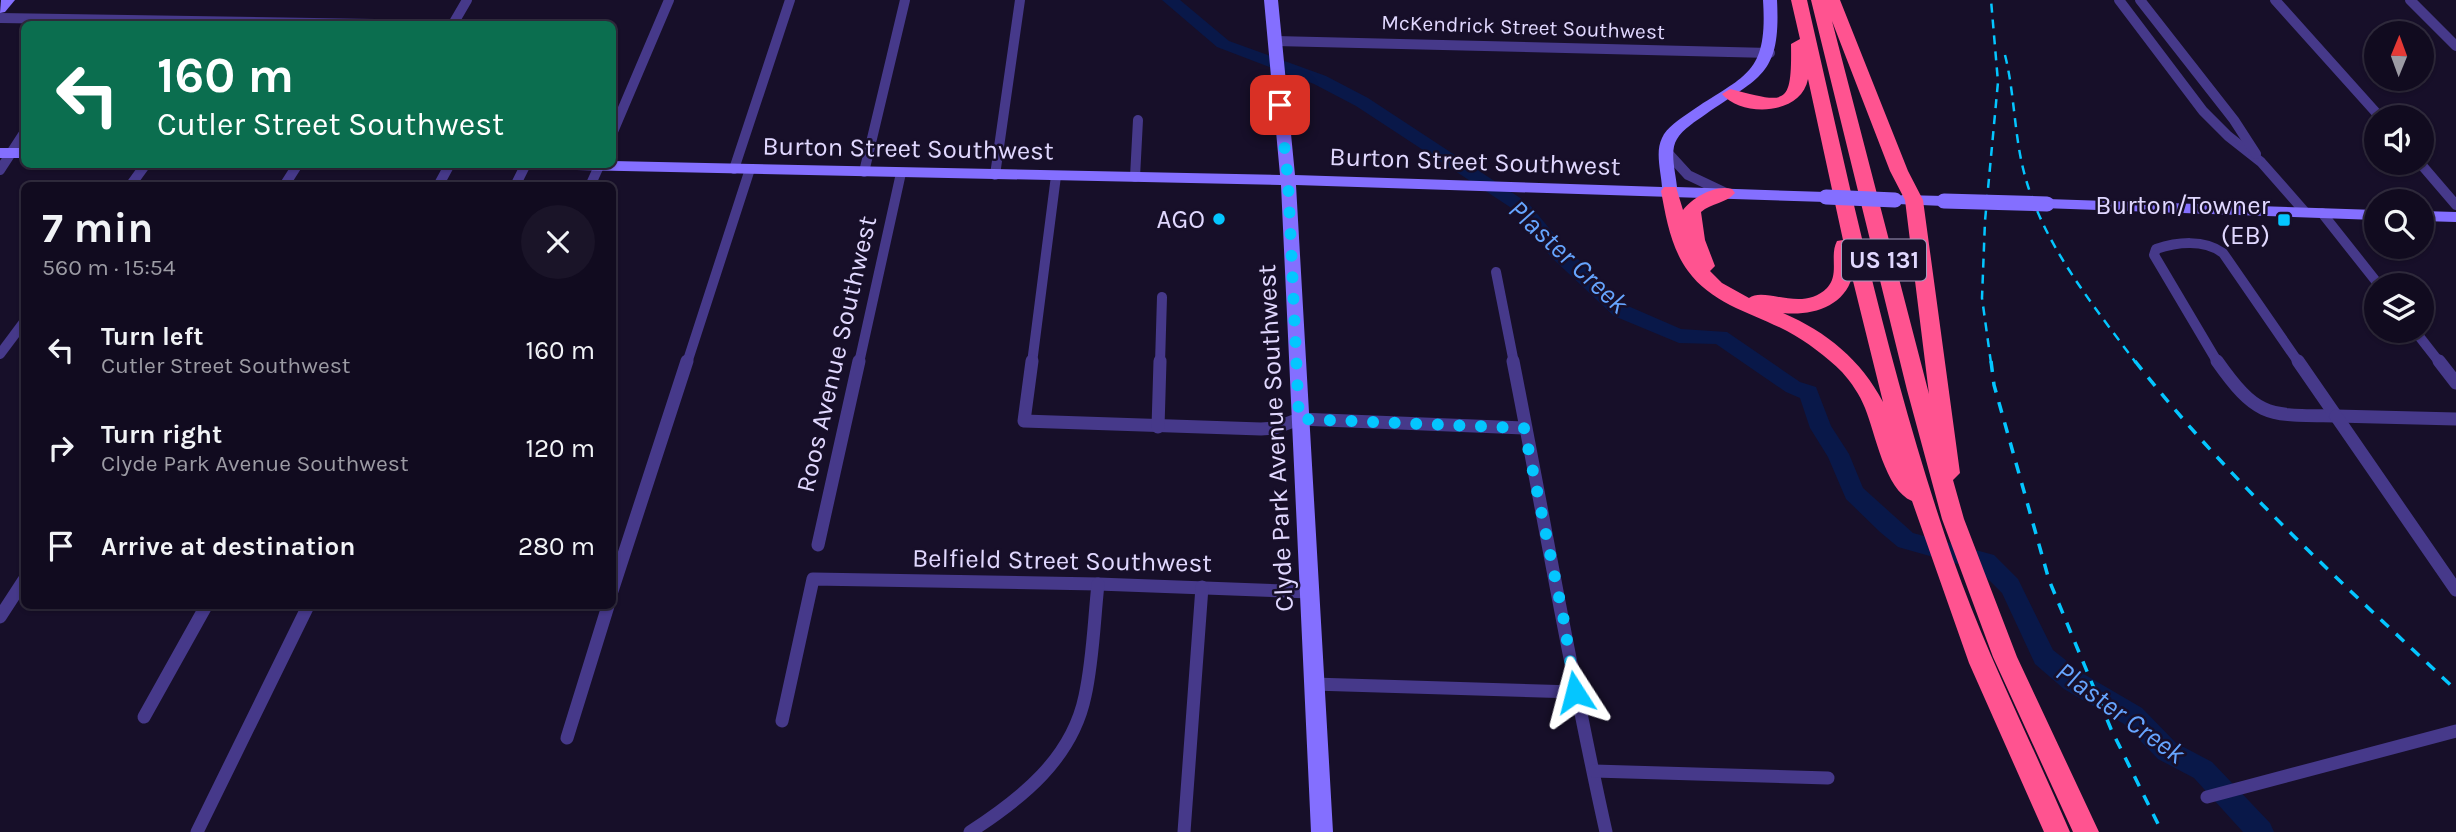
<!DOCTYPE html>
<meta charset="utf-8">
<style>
body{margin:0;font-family:Karla,sans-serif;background:#1a1428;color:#f1f3f6;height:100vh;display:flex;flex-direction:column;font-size:26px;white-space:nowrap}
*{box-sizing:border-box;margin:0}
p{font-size:23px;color:#9c9ba4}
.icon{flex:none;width:38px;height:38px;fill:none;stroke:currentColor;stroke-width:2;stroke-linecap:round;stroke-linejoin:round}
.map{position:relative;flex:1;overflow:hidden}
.side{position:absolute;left:21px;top:182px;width:595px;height:427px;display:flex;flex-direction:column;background:#110b1f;border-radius:10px;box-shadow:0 2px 5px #0004,0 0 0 2px #302b3d}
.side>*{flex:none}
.hud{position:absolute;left:21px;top:21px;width:595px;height:147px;border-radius:10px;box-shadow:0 2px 5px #0004,0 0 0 2px #302b3d;background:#0b6e4f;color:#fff;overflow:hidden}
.needle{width:46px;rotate:1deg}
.buttons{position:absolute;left:2364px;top:21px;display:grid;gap:14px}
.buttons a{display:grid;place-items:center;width:70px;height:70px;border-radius:50%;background:#110b1f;box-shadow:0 2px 5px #0004,0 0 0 2px #302b3d;font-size:35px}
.pin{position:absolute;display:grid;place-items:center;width:60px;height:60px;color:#fff;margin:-30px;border-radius:14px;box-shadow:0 4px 10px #0006}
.me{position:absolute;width:77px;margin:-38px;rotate:351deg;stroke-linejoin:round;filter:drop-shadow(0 0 5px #0008)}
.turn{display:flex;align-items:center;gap:24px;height:147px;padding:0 21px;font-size:32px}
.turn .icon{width:91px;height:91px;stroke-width:2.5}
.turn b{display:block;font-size:49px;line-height:60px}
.round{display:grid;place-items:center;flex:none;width:74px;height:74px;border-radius:37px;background:#1a1428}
.head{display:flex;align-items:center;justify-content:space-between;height:119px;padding:0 21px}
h1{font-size:42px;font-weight:700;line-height:52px}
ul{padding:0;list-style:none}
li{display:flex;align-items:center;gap:21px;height:98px;padding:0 21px}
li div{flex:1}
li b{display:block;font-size:26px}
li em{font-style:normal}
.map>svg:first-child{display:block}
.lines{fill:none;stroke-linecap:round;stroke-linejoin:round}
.river{fill:#091849;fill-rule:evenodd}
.street-far1{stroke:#46398a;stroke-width:10}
.street{stroke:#46398a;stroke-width:13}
.secondary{fill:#846fff;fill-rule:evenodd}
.highway{fill:#ff5390;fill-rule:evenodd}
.rail-far1{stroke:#04c6ff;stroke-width:2.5;stroke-dasharray:9 7;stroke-linecap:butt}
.rail{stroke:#04c6ff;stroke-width:3.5;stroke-dasharray:11 10;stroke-linecap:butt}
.secondary-bridge{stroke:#846fff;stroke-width:15}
.route{stroke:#04c6ff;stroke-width:12;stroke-dasharray:0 21.6}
.poi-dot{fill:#04c6ff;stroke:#170f29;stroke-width:2.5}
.labels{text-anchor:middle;stroke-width:5;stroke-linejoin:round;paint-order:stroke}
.far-street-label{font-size:21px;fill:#e1d8ff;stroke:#170f29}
.shield{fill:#170f29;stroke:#a49cbf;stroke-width:2}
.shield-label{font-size:24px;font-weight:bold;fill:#e1d8ff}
.street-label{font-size:26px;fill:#e1d8ff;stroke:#170f29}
.poi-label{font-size:26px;fill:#e1d8ff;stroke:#170f29;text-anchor:end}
.water-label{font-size:28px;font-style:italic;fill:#66a5ff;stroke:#170f29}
</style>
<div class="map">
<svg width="2456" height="832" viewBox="0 0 2456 832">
<rect width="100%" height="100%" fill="#170f29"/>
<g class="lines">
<polygon class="river" points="1162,0 1180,0 1229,41 1326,76 1368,98 1528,203 1565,247 1628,306 1681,329 1727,332 1800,382 1816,387 1831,426 1849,454 1863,488 1913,533 1994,555 2018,579 2053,650 2082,673 2142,708 2176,743 2212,762 2270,823 2274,832 2243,832 2194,778 2158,759 2124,724 2064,689 2035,664 2002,593 1979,570 1898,547 1880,532 1846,499 1828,457 1810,428 1800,398 1786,392 1716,344 1679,343 1614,316 1551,257 1516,211 1356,106 1314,84 1217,47"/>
<g class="street-far1">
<polyline points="2119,0 2203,111 2228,136 2261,162 2305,212"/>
<polyline points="2140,0 2234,120 2256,154"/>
<polyline points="2275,0 2380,117"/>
<polyline points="2410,0 2456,46"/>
<polyline points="0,18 375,24"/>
<polyline points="453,24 467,0"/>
<polyline points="1275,41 1770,53"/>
<polyline points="612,134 669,0"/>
<polyline points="1666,151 1688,175 1726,193"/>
<polyline points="2420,163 2456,205"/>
<polyline points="734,169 790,0"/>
<polyline points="0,170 24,133"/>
<polyline points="864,172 905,0"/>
<polyline points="995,175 1020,0"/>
<polyline points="1135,177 1138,120"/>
<polyline points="130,186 146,164"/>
<polyline points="284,186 298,164"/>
<polyline points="438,186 450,164"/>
<polyline points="515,186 526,164"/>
<polyline points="590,186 600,164"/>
<polyline points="2322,213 2379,285"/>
<polyline points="1496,272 1514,363"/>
<polyline points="2415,331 2440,363"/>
<polyline points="0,354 24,322"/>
<polyline points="687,363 750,169"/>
<polyline points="859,363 901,173"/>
<polyline points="1032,363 1056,176"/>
<polyline points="1160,363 1162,297"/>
<path d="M2218 363 2154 255 2156 249C2177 242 2204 239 2223 253L2299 363"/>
</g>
<g class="street">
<polyline points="1032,361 1024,421 1261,429 1275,428 1299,419 1524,428"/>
<path d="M1513 361C1544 518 1571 676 1606 832"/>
<path d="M2217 361C2258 419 2268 415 2336 416"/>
<polyline points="2298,361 2336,416"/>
<polyline points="2439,361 2456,383"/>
<polyline points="2336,416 2456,419"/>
<polyline points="2336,416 2456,590"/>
<polyline points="1158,427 1160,361"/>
<polyline points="818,545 859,361"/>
<polyline points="612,591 687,361"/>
<polyline points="0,617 24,580"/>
<polyline points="1313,684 1575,692"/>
<polyline points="144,717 206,606"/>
<polyline points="782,721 813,579 1098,584 1310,592"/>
<polyline points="567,738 608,606"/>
<polyline points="1594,771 1828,778"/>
<polyline points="2207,797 2456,731"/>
<polyline points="197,832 308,606"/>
<path d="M970 832C1021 799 1072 759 1085 696 1093 660 1094 621 1098 584"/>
<polyline points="1184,832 1202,587"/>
</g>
<g class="secondary">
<polygon points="15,0 5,12 0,13 1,0"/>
<path d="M1264 0H1278L1295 175 1662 187C1661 172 1655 152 1662 138 1666 128 1681 118 1690 112 1745 74 1768 76 1763 0H1777C1781 75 1761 76 1706 114 1696 121 1683 129 1677 139 1669 151 1676 174 1677 187L1826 192 1834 197 1826 202 1296 185 1333 832H1311L1281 185 530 169 523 164H612V161L1280 175Z"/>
<rect x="0" y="148" width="24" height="10"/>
<polygon points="1902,195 1944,196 1952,201 1944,206 1897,204 1894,200"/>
<polygon points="2047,199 2376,210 2376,220 2042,208 2039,204 2042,200"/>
<polygon points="2422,211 2456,212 2456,222 2422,221"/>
</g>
<g class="highway">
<path d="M1791 0H1807C1850 188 1890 377 1953 559 1986 653 2031 741 2070 832H2044L1969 663 1912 501C1885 490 1875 432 1865 408 1860 395 1851 382 1842 372 1826 356 1807 342 1787 331 1752 313 1712 304 1688 271 1671 248 1666 218 1661 191L1664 187H1676L1683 210C1693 197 1716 184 1732 189L1735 193C1727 203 1711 203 1701 212L1705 240 1715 266 1710 271 1722 283 1749 298C1765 286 1802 313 1827 288 1840 274 1829 256 1837 241L1843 240 1808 79C1801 116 1741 117 1722 94L1730 89C1786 103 1792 108 1791 44L1800 39ZM1852 277 1883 402C1861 360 1827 332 1783 313 1811 316 1844 307 1852 277Z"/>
<path d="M1811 0H1840L1908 171 1923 200 1960 473 1953 480 1964 519 2017 657 2099 832H2073L1993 657 1942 519 1907 390ZM1832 21 1890 171 1905 200 1929 394Z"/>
</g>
<g class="rail-far1">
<path d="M2005 55C2015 95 2014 137 2025 176 2044 246 2094 306 2136 363"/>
<polyline points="1991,363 1982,298 1985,221 1998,82 1991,0"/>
</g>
<g class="rail">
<polyline points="1991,361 1994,385 2049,580 2111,729 2162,832"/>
<path d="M2135 361C2230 482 2344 585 2456 690"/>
</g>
<g class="secondary-bridge">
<polyline points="1826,197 1895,200"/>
<polyline points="1944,201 2047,204"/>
</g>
</g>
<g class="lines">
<polyline class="route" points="1280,105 1288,180 1299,419 1524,428 1564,621 1575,692"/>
</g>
<g class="poi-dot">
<circle cx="1219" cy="219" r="7"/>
<rect x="2277" y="213" width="14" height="14" rx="3.5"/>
</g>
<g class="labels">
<g class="far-street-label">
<text transform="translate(1523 27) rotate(2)" y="7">McKendrick Street Southwest</text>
</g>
<rect class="shield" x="1842" y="239.5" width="84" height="41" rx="5"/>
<g class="shield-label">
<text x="1884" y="268">US 131</text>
</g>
<g class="street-label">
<text transform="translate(908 148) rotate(1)" y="9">Burton Street Southwest</text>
<text transform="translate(1475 161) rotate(2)" y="9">Burton Street Southwest</text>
<text transform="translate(836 354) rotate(-77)" y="9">Roos Avenue Southwest</text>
<text transform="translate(1275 438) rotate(-93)" y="9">Clyde Park Avenue Southwest</text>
<text transform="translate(1062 560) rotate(1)" y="9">Belfield Street Southwest</text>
</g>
<g class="poi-label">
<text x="2270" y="214">Burton/Towner<tspan x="2270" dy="30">(EB)</tspan></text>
<text x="1205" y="228">AGO</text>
</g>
<g class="water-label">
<text transform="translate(1569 256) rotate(43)" y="10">Plaster Creek</text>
<text transform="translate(2121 712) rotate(36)" y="10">Plaster Creek</text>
</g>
</g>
</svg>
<div class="buttons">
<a><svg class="needle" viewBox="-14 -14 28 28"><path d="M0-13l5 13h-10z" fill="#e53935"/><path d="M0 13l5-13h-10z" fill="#9c9ba4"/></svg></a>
<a><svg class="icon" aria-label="sound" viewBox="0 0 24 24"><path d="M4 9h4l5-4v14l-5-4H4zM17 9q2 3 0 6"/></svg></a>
<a><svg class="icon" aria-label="search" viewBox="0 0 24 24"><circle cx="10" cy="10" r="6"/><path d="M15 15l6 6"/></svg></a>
<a><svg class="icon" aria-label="layers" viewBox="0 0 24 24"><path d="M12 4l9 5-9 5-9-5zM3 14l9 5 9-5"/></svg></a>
</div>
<div class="pin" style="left:1280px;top:105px;background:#d93025"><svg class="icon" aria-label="arrive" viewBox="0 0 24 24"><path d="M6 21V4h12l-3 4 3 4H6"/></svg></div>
<svg class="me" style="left:1575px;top:692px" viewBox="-20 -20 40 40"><path d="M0-17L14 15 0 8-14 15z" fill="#04c6ff" stroke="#fff" stroke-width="4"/></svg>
<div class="hud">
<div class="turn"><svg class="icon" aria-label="left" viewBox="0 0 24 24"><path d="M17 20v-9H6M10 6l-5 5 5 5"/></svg><div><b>160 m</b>Cutler Street Southwest</div></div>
</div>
<section class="side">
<div class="head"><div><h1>7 min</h1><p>560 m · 15:54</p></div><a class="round"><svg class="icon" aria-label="close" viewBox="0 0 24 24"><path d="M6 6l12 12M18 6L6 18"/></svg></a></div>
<ul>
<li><svg class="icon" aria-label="left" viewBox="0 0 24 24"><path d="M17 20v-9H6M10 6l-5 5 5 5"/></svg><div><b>Turn left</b><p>Cutler Street Southwest</p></div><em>160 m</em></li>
<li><svg class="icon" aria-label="right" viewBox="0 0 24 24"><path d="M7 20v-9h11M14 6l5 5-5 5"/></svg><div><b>Turn right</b><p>Clyde Park Avenue Southwest</p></div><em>120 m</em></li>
<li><svg class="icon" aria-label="arrive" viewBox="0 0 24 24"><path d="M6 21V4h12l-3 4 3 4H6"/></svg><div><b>Arrive at destination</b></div><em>280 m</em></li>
</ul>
</section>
</div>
